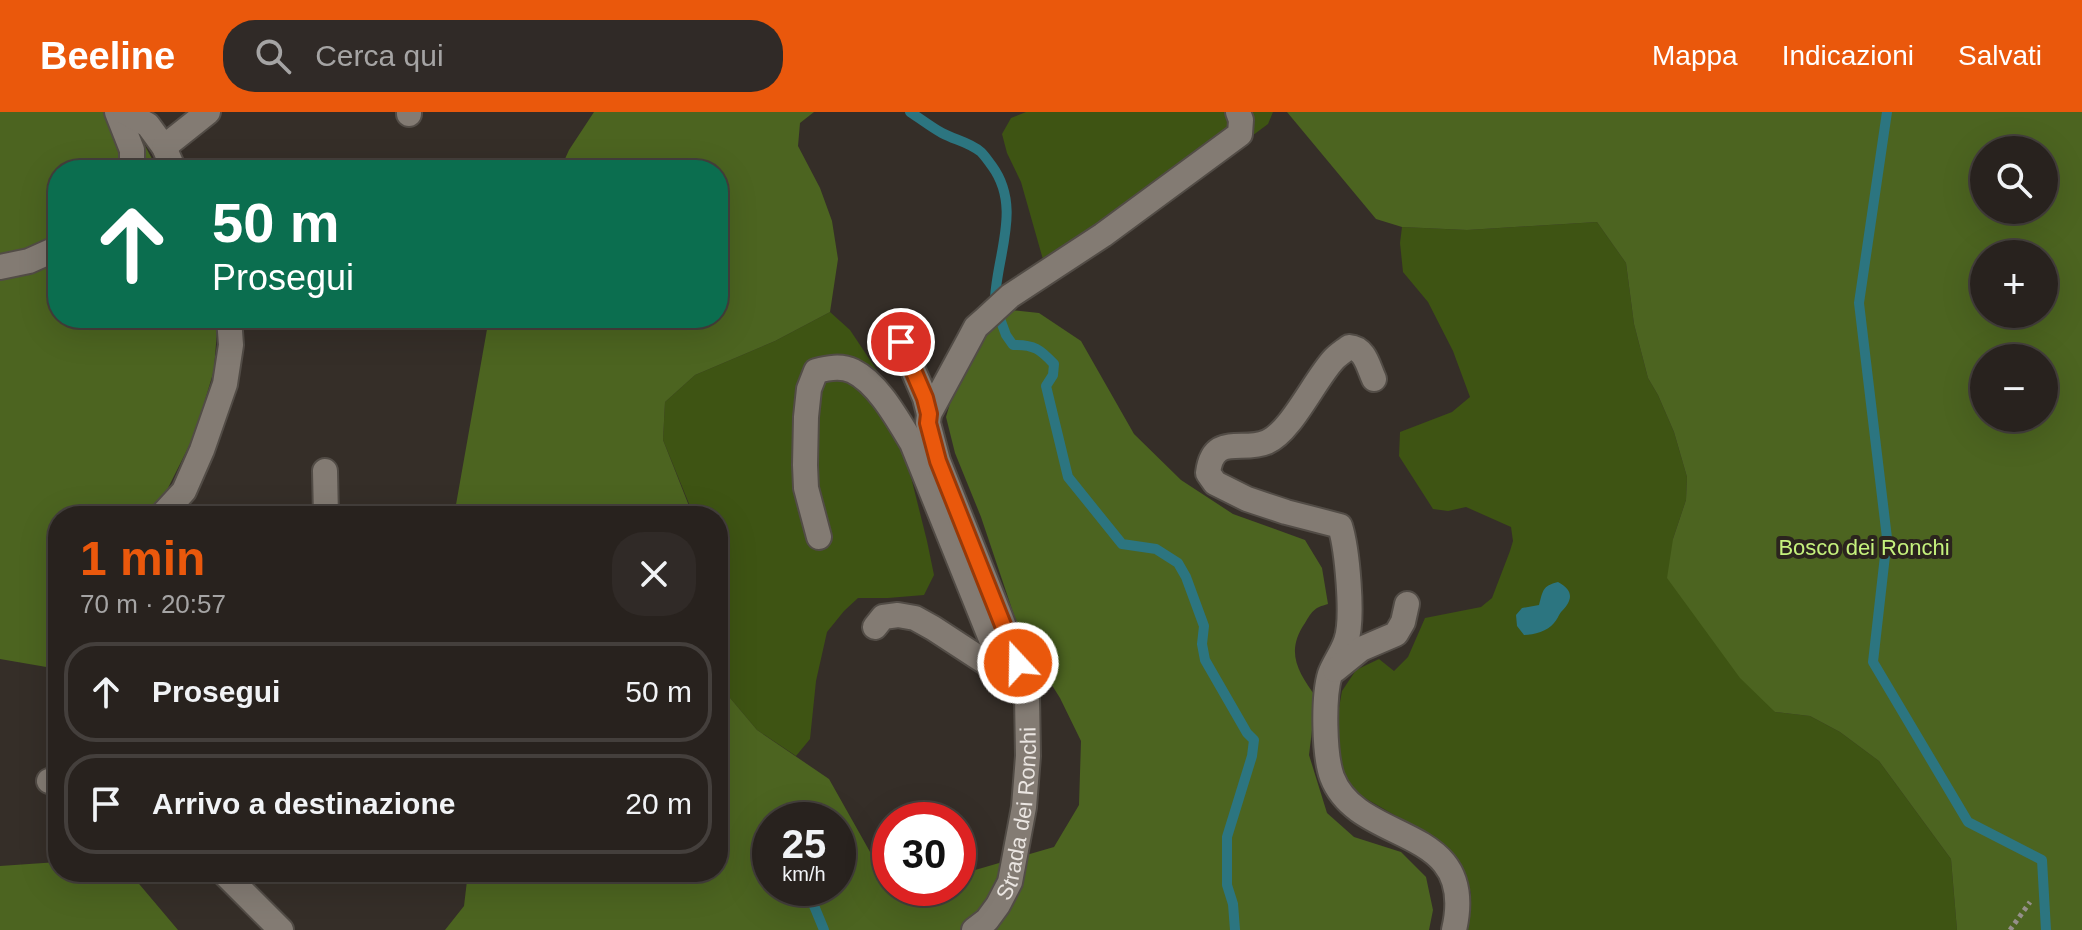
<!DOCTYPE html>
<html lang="it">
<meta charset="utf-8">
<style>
body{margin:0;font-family:Helvetica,sans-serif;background:#302a27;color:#f1f3f6;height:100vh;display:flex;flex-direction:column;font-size:30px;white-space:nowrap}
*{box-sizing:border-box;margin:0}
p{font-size:26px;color:#a5a4a4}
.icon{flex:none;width:44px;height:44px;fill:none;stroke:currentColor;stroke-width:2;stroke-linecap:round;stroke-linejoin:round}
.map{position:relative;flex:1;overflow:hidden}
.drawer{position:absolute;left:48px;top:394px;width:680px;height:376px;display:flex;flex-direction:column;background:#28221e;border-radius:32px;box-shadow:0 8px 32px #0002,0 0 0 2px #443f3c}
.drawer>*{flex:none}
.banner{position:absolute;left:48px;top:48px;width:680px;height:168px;border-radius:32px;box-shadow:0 8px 32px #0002,0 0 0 2px #443f3c;background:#0b6e4f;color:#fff;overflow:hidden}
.tools{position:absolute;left:1970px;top:24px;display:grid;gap:16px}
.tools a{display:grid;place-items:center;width:88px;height:88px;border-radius:50%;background:#28221e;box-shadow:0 8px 32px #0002,0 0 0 2px #443f3c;font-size:40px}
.speed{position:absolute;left:752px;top:690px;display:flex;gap:16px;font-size:40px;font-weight:700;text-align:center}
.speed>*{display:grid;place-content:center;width:104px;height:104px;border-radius:50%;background:#28221e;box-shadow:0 8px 32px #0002,0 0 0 2px #443f3c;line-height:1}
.speed small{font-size:20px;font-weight:400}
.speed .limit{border:12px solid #d22;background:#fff;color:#111}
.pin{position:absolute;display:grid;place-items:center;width:68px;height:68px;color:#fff;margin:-34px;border:4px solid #fff;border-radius:50%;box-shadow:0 2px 8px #0007}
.me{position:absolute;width:88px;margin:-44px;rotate:339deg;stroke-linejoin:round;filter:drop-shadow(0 0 6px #0008)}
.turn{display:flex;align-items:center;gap:28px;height:168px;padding:0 32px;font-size:36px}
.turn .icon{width:104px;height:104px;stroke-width:2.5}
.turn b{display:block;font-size:56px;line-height:68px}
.round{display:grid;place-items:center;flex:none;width:84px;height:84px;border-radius:32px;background:#302a27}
.headline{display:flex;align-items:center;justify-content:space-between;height:136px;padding:0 32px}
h1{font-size:48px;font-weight:700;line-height:60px;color:#ea580c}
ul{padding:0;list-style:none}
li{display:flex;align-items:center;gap:24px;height:100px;margin:0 16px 12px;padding:0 16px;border:4px solid #443f3c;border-radius:32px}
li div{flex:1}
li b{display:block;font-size:30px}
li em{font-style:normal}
header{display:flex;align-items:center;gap:48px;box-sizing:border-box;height:112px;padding:0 40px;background:#ea580c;color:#fff}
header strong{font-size:38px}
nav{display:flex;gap:44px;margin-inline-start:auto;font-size:28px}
.search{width:560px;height:72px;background:#302a27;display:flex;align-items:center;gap:20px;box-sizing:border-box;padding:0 28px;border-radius:32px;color:#a5a4a4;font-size:30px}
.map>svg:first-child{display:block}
.green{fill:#3e5413}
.forest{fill:#4c6420;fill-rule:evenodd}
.water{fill:#2c7580}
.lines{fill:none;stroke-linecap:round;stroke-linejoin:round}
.stream{stroke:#2c7580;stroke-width:10}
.minor-casing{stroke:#524c46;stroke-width:28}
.path{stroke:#958f8a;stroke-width:5;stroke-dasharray:4 4;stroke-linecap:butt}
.minor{stroke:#837b73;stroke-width:24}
.route-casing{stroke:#983908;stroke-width:20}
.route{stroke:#ea580c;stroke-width:14}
.labels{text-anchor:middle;stroke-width:8;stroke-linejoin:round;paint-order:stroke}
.park-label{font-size:22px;fill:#c5f17d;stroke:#2b241e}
.street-label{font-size:22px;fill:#eae5e1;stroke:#2b241e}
</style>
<header>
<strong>Beeline</strong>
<div class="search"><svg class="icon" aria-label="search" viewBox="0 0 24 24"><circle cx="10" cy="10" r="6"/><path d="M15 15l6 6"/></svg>Cerca qui</div>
<nav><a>Mappa</a><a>Indicazioni</a><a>Salvati</a></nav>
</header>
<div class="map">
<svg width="2082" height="818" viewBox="0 0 2082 818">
<rect width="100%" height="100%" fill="#352e28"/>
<g class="green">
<polygon points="1026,0 1273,0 1268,12 1063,165 1056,163 1044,151 1021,70 1007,41 1002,22 1011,6"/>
<polygon points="1597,110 1626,151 1634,212 1648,266 1658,283 1674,320 1687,365 1686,388 1673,427 1775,600 1810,604 1840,620 1879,649 1951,747 1957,818 1464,818 1471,781 1463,759 1449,739 1429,723 1356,681 1344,661 1338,633 1337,607 1342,579 1356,558 1379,547 1394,559 1408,545 1425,506 1481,495 1492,486 1510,439 1513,429 1511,415 1466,395 1448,399 1433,397 1399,344 1400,320 1452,300 1470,285 1453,239 1428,190 1403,160 1400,131 1402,115 1467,118"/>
<polygon points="830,200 850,218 876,257 912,369 927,429 934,463 924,483 888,486 858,486 844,499 827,520 816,569 810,627 796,644 757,618 720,574 718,568 718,404 694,404 663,328 665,290 695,263 775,229"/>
</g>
<g class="forest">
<polygon points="0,0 107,0 143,30 158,58 58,58 58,206 218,206 214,258 195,322 163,386 144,404 58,404 58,557 0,547"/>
<polygon points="594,0 814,0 800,11 798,34 820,76 832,109 838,147 830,200 775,229 695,263 665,290 663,328 693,404 454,404 489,206 718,206 718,58 560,58 569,38"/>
<path d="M1287 0H2082V818H1957L1951 747 1879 649 1840 620 1810 604 1775 600 1740 566 1667 466 1673 427 1686 388 1687 365 1674 320 1658 283 1648 266 1634 212 1626 151 1597 110 1467 118 1402 115 1376 107ZM1984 38H2044V98H1984ZM1984 142H2044V202H1984ZM1984 246H2044V306H1984Z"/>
<path d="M1010 198 1039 201 1081 229 1134 322 1181 368 1233 402 1305 428 1322 456 1328 492C1314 496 1313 498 1305 511 1285 540 1298 560 1316 585L1309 643 1327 701 1354 725 1401 740 1426 765 1433 798 1429 818H445L464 794 468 760H718V568L720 574 757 618 829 667 878 754 890 760V776H958V763L1054 735 1079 693 1081 629 1060 586 1021 524 981 405 955 341 946 305 955 274 987 219ZM770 708H838V776H770Z"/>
<polygon points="58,750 58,760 129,760 178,818 0,818 0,754"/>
</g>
<path class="water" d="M1558 470C1575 479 1572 489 1561 500 1558 504 1557 508 1554 511 1548 519 1534 523 1524 523L1517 514 1516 503 1522 496 1539 493C1543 479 1542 474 1558 470Z"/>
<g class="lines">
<g class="stream">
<path d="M910 0C921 7 931 15 942 21 955 28 969 30 981 40 985 44 989 50 992 54 1022 95 997 142 995 187"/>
<polyline points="1887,0 1859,191 1887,426 1873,550 1968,710 2042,748 2046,818"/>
<path d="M999 204 1006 223 1013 233C1034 232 1041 238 1054 252L1053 263 1046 274 1068 365 1122 432 1156 437 1178 451 1186 465 1204 514 1202 532 1205 548 1247 621 1254 628 1252 644 1227 725V773L1233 792 1235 818"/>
<polyline points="810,784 824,818"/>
</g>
<g class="minor-casing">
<g id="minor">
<polyline points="117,0 132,38 132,58"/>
<polyline points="125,0 148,13 164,35 174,58"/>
<polyline points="409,0 409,2"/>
<polyline points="164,35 208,0"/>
<polyline points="0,155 29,149 58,136"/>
<polyline points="901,230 925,286 929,302"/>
<path d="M1374 267C1368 254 1365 236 1349 235 1344 239 1339 242 1334 247 1315 267 1291 320 1267 330 1242 341 1213 320 1208 361L1215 371 1247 387 1286 400 1340 414C1347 436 1354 507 1346 529 1342 541 1334 551 1330 562 1323 585 1324 643 1332 665 1359 735 1479 710 1454 818"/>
<polyline points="325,359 326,404"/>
<polyline points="161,404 184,379 202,338 225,272 231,233 229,206"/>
<path d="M819 425 806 376 805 353 806 305 809 277 816 259C827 256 841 253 853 259 878 271 898 308 912 331L1005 562"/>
<polyline points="875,515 883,505 898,503 915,506 933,516 1005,563"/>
<polyline points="1335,558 1361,537 1396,522 1403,510 1407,492"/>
<polyline points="49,669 58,666"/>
<polyline points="223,760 281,818"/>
<path id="s1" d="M974 818 987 808 998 793 1010 770 1024 695 1028 644 1027 584 1018 551 1005 517 938 349 928 311 929 302 968 230 976 215 984 208 1010 184 1103 123 1240 22 1241 8 1238 0"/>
</g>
</g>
<polyline class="path" points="2010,818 2030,790"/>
<use href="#minor" class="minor"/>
</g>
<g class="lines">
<g class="route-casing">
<polyline id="route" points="901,230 925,286 929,302 928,311 938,349 1018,551"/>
</g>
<use href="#route" class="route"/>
</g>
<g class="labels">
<g class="park-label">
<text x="1864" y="443">Bosco dei Ronchi</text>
</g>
<g class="street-label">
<text dy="8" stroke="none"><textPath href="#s1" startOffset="130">Strada dei Ronchi</textPath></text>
</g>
</g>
</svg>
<div class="tools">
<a><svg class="icon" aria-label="search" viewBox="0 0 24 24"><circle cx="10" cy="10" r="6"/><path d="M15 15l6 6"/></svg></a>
<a>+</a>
<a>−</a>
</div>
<div class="speed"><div>25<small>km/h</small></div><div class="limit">30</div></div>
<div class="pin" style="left:901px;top:230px;background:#d93025"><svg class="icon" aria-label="arrive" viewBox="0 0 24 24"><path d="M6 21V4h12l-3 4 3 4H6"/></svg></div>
<svg class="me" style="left:1018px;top:551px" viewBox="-20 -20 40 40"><circle r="17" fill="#ea580c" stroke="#fff" stroke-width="3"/><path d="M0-11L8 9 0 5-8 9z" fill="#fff"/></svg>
<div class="banner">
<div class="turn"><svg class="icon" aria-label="ahead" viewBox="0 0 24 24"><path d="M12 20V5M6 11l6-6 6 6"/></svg><div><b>50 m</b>Prosegui</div></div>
</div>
<section class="drawer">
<div class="headline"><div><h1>1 min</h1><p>70 m · 20:57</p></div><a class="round"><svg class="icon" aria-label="close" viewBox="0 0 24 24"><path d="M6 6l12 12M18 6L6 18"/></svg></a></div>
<ul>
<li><svg class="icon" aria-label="ahead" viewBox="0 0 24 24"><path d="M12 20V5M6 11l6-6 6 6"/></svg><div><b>Prosegui</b></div><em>50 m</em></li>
<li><svg class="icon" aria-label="arrive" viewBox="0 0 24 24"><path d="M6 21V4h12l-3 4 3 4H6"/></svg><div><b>Arrivo a destinazione</b></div><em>20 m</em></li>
</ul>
</section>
</div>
